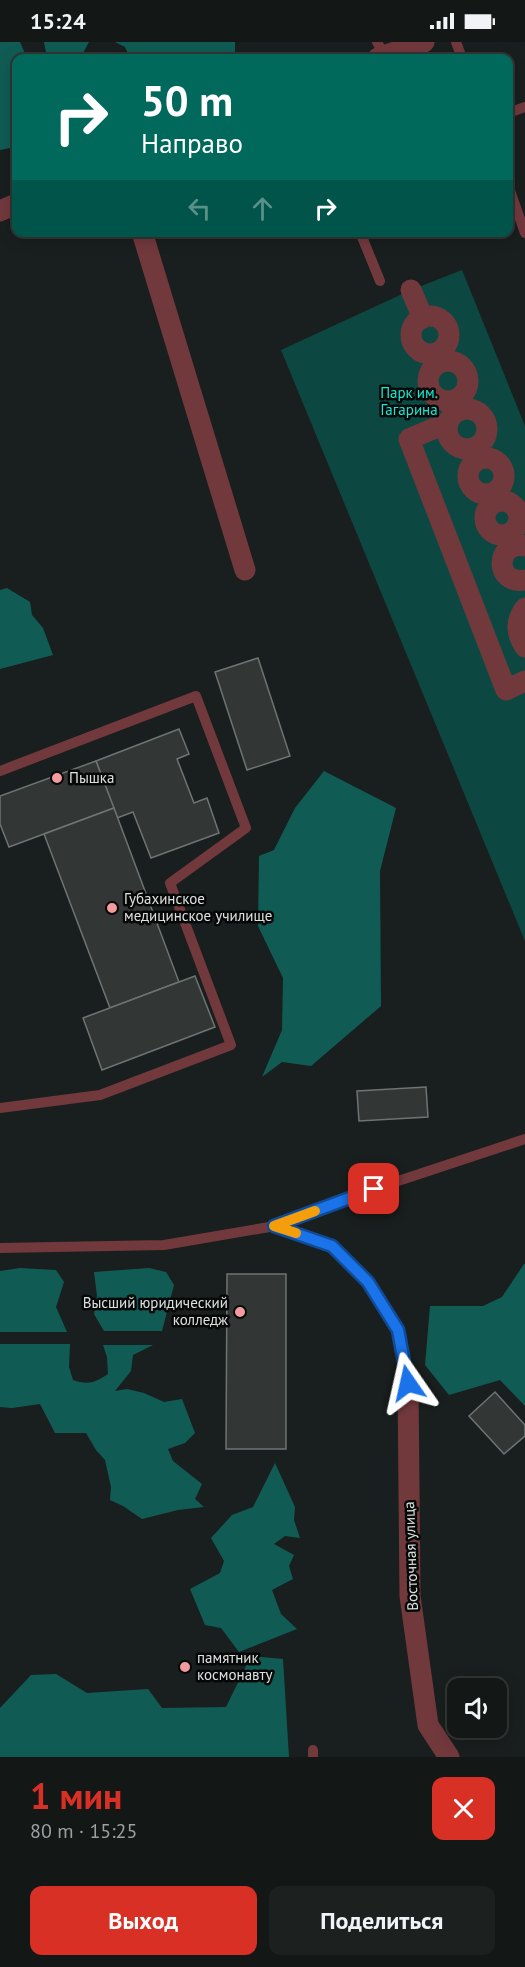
<!DOCTYPE html>
<html lang="ru">
<meta charset="utf-8">
<style>
body{margin:0;font-family:"PT Sans",sans-serif;background:#1c201f;color:#f1f3f6;height:100vh;display:flex;flex-direction:column;font-size:22px;white-space:nowrap}
*{box-sizing:border-box;margin:0}
p{font-size:20px;color:#9d9fa1}
.icon{flex:none;width:33px;height:33px;fill:none;stroke:currentColor;stroke-width:2;stroke-linecap:round;stroke-linejoin:round}
.map{position:relative;height:1715px;overflow:hidden}
.details{display:flex;flex-direction:column;background:#131716;flex:1}
.details>*{flex:none}
.top-card{position:absolute;left:12px;top:12px;width:501px;height:183px;border-radius:12px;box-shadow:0 3px 15px #0003,0 0 0 2px #323635;background:#00695c;color:#fff;overflow:hidden}
.fabs{position:absolute;left:447px;top:1636px;display:grid;gap:12px}
.fabs a{display:grid;place-items:center;width:60px;height:60px;border-radius:12px;background:#131716;box-shadow:0 3px 15px #0003,0 0 0 2px #323635;font-size:30px}
.pin{position:absolute;display:grid;place-items:center;width:51px;height:51px;color:#fff;margin:-26px;border-radius:12px;box-shadow:0 3px 9px #0006}
.me{position:absolute;width:66px;margin:-33px;rotate:349deg;stroke-linejoin:round;filter:drop-shadow(0 0 4px #0008)}
.turn{display:flex;align-items:center;gap:21px;height:126px;padding:0 30px;font-size:27px}
.turn .icon{width:78px;height:78px;stroke-width:2.5}
.turn b{display:block;font-size:42px;line-height:51px}
.lanes{display:flex;align-items:center;height:57px;padding:0 30px;background:#0003;justify-content:center;gap:30px;direction:ltr}
.lanes .off{opacity:.35}
.round{display:grid;place-items:center;flex:none;width:63px;height:63px;border-radius:12px;background:#1c201f}
.headline{display:flex;align-items:center;justify-content:space-between;height:102px;padding:0 30px}
h1{font-size:36px;font-weight:700;line-height:45px;color:#d93025}
.button{display:flex;gap:12px;margin-top:auto;padding:12px 30px}
.button a{flex:1;height:69px;border-radius:12px;background:#d93025;color:#fff;font-size:24px;font-weight:700;line-height:69px;text-align:center}
.button a+a{background:#1c201f;color:#f1f3f6}
.status{display:flex;justify-content:space-between;align-items:center;height:42px;padding:0 30px;background:#131716;direction:ltr}
.status svg{height:16px;fill:currentColor}
.map>svg:first-child{display:block}
.green{fill:#0c4841}
.forest{fill:#105c54}
.building{fill:#323736;stroke:#6d7472;stroke-width:1.5}
.lines{fill:none;stroke-linecap:round;stroke-linejoin:round}
.lane{stroke:#72393d;stroke-width:10}
.street{stroke:#72393d;stroke-width:21}
.route-casing{stroke:#114b97;stroke-width:15}
.route{stroke:#1a73e8;stroke-width:10}
.slow{stroke:#f59e0b;stroke-width:10}
.poi-dot{fill:#f49b9f;stroke:#060808;stroke-width:2}
.labels{text-anchor:middle;stroke-width:5;stroke-linejoin:round;paint-order:stroke}
.park-label{font-size:15px;fill:#14ebd6;stroke:#060808}
.poi-label{font-size:15px;fill:#dde1e0;stroke:#060808;text-anchor:start}
.street-label{font-size:15px;fill:#dde1e0;stroke:#060808}
</style>
<div class="status"><b>15:24</b><svg viewBox="0 0 49 12"><path d="M0 12V9h3v3zM5 12V6h3v6zM10 12V3h3v9zM15 12V0h3v12zM26 1h20v11H26zM47 4h2v5h-2z"/></svg></div>
<div class="map">
<svg width="525" height="1715" viewBox="0 0 525 1715">
<rect width="100%" height="100%" fill="#191f1e"/>
<polygon class="green" points="462,228 525,384 525,899 281,308 411,248"/>
<g class="forest">
<polygon points="0,0 20,0 27,16 16,16 16,103 10,106 0,108"/>
<polygon points="44,0 89,0 82,13 84,16 47,16"/>
<polygon points="115,0 235,0 235,16 130,16 125,5"/>
<polygon points="7,546 30,560 32,573 43,586 53,613 0,627 0,548"/>
<polygon points="324,729 396,766 380,829 381,964 311,1024 282,1020 262,1035 282,988 283,936 258,884 259,814 274,808 295,766"/>
<polygon points="524,1222 525,1222 525,1364 500,1338 449,1353 425,1323 430,1264 483,1264 502,1255"/>
<polygon points="20,1226 56,1228 64,1240 56,1265 67,1290 0,1290 0,1229"/>
<polygon points="149,1226 166,1230 174,1243 162,1289 104,1289 94,1272 97,1254 94,1230"/>
<path d="M0 1302H70L69 1325 73 1338C87 1343 95 1341 108 1332L107 1315 103 1303H153L133 1313 131 1329 115 1349 127 1347 144 1351 164 1360 182 1357 195 1391 185 1401 168 1407 173 1419 202 1442 195 1457 204 1465 178 1468 142 1477 123 1464 110 1458 111 1445 105 1418 96 1408 86 1391H55L40 1362 12 1366 0 1365Z"/>
<polygon points="275,1421 295,1465 294,1478 300,1496 285,1494 274,1502 294,1513 289,1524 293,1537 272,1548 281,1572 297,1587 239,1610 221,1586 205,1583 190,1547 220,1531 224,1519 211,1496 232,1473 253,1465"/>
<polygon points="251,1614 283,1617 289,1715 0,1715 0,1666 31,1633 56,1632 87,1651 148,1647 162,1666 226,1665"/>
</g>
<g class="building">
<polygon points="258,616 290,714 247,728 215,630"/>
<polygon points="179,687 189,712 177,717 194,761 207,756 219,791 151,816 133,770 117,776 96,719"/>
<polygon points="96,719 114,766 9,805 0,782 0,754"/>
<polygon points="114,766 179,940 110,966 44,792"/>
<polygon points="195,934 215,985 102,1028 83,976"/>
<polygon points="426,1045 428,1075 359,1079 357,1049"/>
<polygon points="227,1232 286,1232 286,1407 226,1407"/>
<polygon points="495,1350 525,1383 525,1394 504,1412 469,1374"/>
</g>
<g class="lines">
<g class="lane">
<polyline points="377,0 385,14"/>
<polyline points="456,0 462,16"/>
<polyline points="508,71 525,65"/>
<polyline points="508,143 525,191"/>
<polyline points="360,190 380,239"/>
<polyline points="0,729 196,654 246,786 170,841 231,1003 100,1053 0,1066"/>
<polyline points="275,1184 374,1147 525,1097"/>
<polyline points="0,1206 164,1203 275,1184 332,1204 368,1240 398,1288 408,1341"/>
<polyline points="313,1715 313,1708"/>
</g>
<g class="street">
<polyline points="378,16 424,0"/>
<polyline points="0,169 16,162"/>
<polyline points="142,190 245,528"/>
<polyline points="411,248 423,276"/>
<circle cx="430" cy="293" r="19"/>
<circle cx="448" cy="339" r="20"/>
<circle cx="467" cy="387" r="20"/>
<polyline points="447,381 409,397 506,648 525,639"/>
<circle cx="486" cy="434" r="18"/>
<circle cx="502" cy="476" r="17"/>
<path d="M525 504C496 498 493 543 525 538"/>
<path d="M525 566C515 580 516 591 525 605"/>
<polyline points="408,1341 410,1554 428,1683 449,1715"/>
</g>
</g>
<g class="lines">
<g class="route-casing">
<polyline id="route" points="374,1147 274,1184 332,1204 368,1240 398,1288 408,1341"/>
</g>
<use href="#route" class="route"/>
<polyline class="slow" points="296,1191 274,1184 315,1169"/>
</g>
<g class="poi-dot">
<circle cx="57" cy="736" r="6"/>
<circle cx="112" cy="866" r="6"/>
<circle cx="240" cy="1270" r="6"/>
<circle cx="185" cy="1625" r="6"/>
</g>
<g class="labels">
<g class="park-label">
<text x="409" y="356">Парк им.<tspan x="409" dy="17">Гагарина</tspan></text>
</g>
<g class="poi-label">
<text x="69" y="741">Пышка</text>
<text x="124" y="862">Губахинское<tspan x="124" dy="17">медицинское училище</tspan></text>
<text x="228" y="1266" text-anchor="end">Высший юридический<tspan x="228" dy="17">колледж</tspan></text>
<text x="197" y="1621">памятник<tspan x="197" dy="17">космонавту</tspan></text>
</g>
<g class="street-label">
<text transform="translate(411 1514) rotate(-92)" y="5">Восточная улица</text>
</g>
</g>
</svg>
<div class="fabs">
<a><svg class="icon" aria-label="sound" viewBox="0 0 24 24"><path d="M4 9h4l5-4v14l-5-4H4zM17 9q2 3 0 6"/></svg></a>
</div>
<div class="pin" style="left:374px;top:1147px;background:#d93025"><svg class="icon" aria-label="arrive" viewBox="0 0 24 24"><path d="M6 21V4h12l-3 4 3 4H6"/></svg></div>
<svg class="me" style="left:408px;top:1341px" viewBox="-20 -20 40 40"><path d="M0-17L14 15 0 8-14 15z" fill="#1a73e8" stroke="#fff" stroke-width="4"/></svg>
<div class="top-card">
<div class="turn"><svg class="icon" aria-label="right" viewBox="0 0 24 24"><path d="M7 20v-9h11M14 6l5 5-5 5"/></svg><div><b>50 m</b>Направо</div></div>
<div class="lanes"><svg class="icon off" aria-label="left" viewBox="0 0 24 24"><path d="M17 20v-9H6M10 6l-5 5 5 5"/></svg><svg class="icon off" aria-label="ahead" viewBox="0 0 24 24"><path d="M12 20V5M6 11l6-6 6 6"/></svg><svg class="icon" aria-label="right" viewBox="0 0 24 24"><path d="M7 20v-9h11M14 6l5 5-5 5"/></svg></div>
</div>
</div>
<section class="details">
<div class="headline"><div><h1>1 мин</h1><p>80 m · 15:25</p></div><a class="round" style="background:#d93025;color:#fff"><svg class="icon" aria-label="close" viewBox="0 0 24 24"><path d="M6 6l12 12M18 6L6 18"/></svg></a></div>
<div class="button"><a>Выход</a><a>Поделиться</a></div>
</section>
